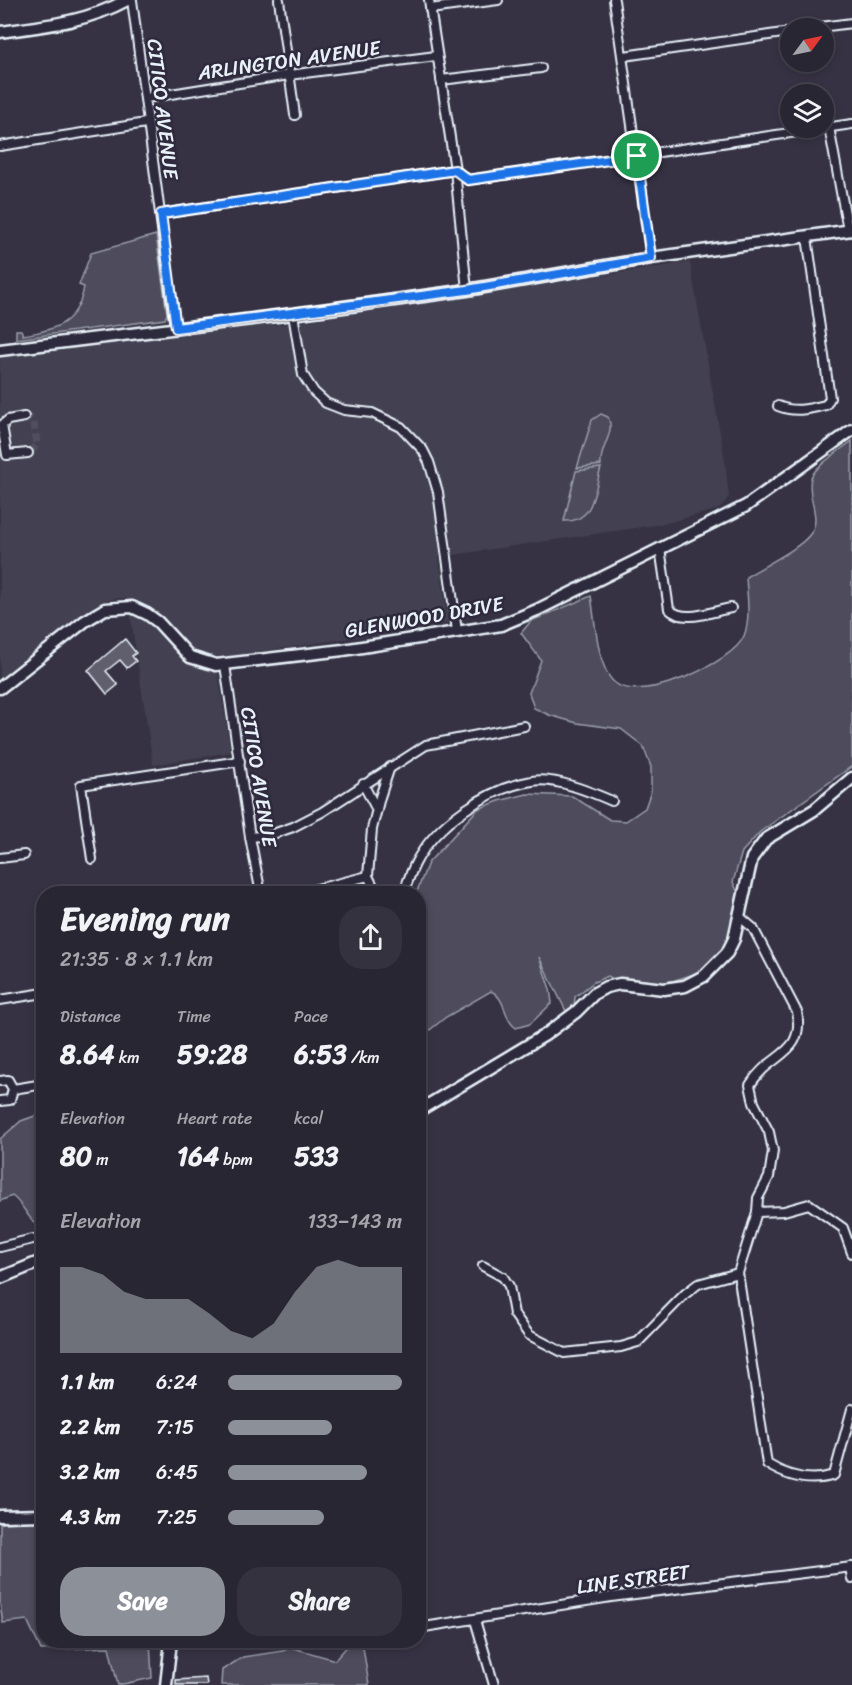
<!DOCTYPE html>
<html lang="en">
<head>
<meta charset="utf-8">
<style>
	body { margin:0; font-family:Sriracha,sans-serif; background:#34323f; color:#f1f3f6; height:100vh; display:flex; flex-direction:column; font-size:22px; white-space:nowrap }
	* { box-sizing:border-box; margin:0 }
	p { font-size:20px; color:#a5a5ac }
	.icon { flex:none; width:33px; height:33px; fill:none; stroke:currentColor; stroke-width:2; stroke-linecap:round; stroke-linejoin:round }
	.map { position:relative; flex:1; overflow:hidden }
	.sheet { position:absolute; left:36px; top:886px; width:390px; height:762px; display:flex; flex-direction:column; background:#282633; border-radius:24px; box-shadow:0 3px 9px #0003,0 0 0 2px #44434e }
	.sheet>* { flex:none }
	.needle { width:39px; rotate:57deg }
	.fabs { position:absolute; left:780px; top:18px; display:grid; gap:12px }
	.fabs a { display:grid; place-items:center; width:54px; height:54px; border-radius:50%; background:#282633; box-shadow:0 3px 9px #0003,0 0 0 2px #44434e; font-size:30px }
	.pin { position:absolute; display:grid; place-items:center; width:51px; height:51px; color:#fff; margin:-26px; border:3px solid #fff; border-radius:50%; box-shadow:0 2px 6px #0007 }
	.round { display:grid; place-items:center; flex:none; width:63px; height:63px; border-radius:24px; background:#34323f }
	.summary { display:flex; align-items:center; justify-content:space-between; height:102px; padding:0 24px }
	h1 { font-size:33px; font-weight:700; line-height:45px }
	.metrics { display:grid; grid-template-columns:repeat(3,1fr); gap:9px; height:102px; padding:6px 24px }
	.metrics div { display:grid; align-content:center }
	.metrics b { font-size:26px; font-weight:700 }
	.metrics small { font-size:16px; font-weight:400 }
	.metrics p { font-size:16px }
	.chart { height:168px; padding:12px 24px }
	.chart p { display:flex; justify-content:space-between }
	.chart svg { width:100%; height:108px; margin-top:6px; fill:#8c9099; opacity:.7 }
	.cta { display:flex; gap:12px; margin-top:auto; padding:12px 24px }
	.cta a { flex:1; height:69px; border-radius:24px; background:#8c9099; color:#fff; font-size:24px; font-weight:700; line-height:69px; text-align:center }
	.cta a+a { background:#34323f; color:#f1f3f6 }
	ul { padding:0 24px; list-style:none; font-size:20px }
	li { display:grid; grid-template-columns:96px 72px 1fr; align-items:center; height:45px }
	li i { height:15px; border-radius:8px; background:#8c9099 }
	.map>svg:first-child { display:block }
	.built { fill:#433f51 }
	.green { fill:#4d4b5c; stroke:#9a9eaa; stroke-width:1.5 }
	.building { fill:#605e6e; stroke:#e8f1f8; stroke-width:1.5 }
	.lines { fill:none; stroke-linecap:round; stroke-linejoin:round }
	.street-tunnel { stroke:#514f5f; stroke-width:8; stroke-dasharray:8 4; stroke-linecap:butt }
	.street-casing { stroke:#e8f1f8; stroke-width:12 }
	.secondary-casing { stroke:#e8f1f8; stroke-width:15 }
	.street { stroke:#2f2a3d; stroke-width:8 }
	.secondary { stroke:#2f2a3d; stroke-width:10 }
	.route-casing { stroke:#fff; stroke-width:12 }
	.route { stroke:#1a73e8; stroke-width:8 }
	.labels { text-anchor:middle; stroke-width:5; stroke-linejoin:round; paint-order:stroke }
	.street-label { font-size:20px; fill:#e8f1f8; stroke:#2f2a3d }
</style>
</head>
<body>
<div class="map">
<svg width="852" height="1685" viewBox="0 0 852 1685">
	<rect width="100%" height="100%" fill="#363244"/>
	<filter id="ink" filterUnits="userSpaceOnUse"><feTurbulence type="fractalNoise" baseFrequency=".0167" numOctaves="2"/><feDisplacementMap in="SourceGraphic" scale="12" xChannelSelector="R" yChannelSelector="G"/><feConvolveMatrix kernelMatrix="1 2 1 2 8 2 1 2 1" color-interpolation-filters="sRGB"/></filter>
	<g filter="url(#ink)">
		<path class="built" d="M 690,262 L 725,461 L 729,497 L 719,509 L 663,524 L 439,557 L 448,623 L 233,656 L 215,656 L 231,752 L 153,765 L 128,599 L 119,598 L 101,602 L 0,678 L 0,356 L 140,335 L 285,324 Z"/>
		<g class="green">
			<path d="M 156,235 L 167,314 L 165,319 L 16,339 L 16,330 L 21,330 L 23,335 C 56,330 78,323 84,287 L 79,285 L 91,253 Z"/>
			<path d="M 601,414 L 608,417 C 616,434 599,447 601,465 L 577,468 L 592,420 Z"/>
			<path d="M 852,441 L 852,766 L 760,832 L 742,852 L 733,882 L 738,893 L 729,938 L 713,963 L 700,972 L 663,984 L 615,980 L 608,976 L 594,982 L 575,997 L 574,1007 L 567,1013 L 539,957 L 550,989 L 552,1003 L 530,1024 L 516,1028 C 503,1019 507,999 491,991 L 446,1017 L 421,1037 L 422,1047 L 419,1062 L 418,894 L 416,894 L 428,863 L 478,809 L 499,801 L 527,794 L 572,796 L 610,820 L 626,821 L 645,808 L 651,791 L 651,767 L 643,746 L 621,729 L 577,723 L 549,715 L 534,708 L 529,693 L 541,660 L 521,633 L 531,621 L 591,596 C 595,618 597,669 615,683 C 640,704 733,663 744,636 C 751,618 747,596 746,577 C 763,566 800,549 811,533 C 822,517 806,496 811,478 C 814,467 842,449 852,441 Z"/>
			<path d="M 601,468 C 594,491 594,523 564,521 L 576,471 Z"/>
			<path d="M 43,1113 L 44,1229 C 29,1224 25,1205 12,1196 L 0,1201 L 0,1139 L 21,1121 Z"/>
			<path d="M 43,1521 L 44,1641 L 150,1641 L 152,1678 L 118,1685 L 109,1647 L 41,1650 L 27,1620 L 3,1623 L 0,1604 L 0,1523 Z"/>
			<path d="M 352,1641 L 362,1641 L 369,1685 L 221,1685 L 222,1670 L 243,1657 L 283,1651 L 290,1647 L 335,1660 Z"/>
		</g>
		<g class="building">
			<path d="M 125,639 L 136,653 L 132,656 L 136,661 L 127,668 L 120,660 L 106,671 L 118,685 L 107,694 L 88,670 Z"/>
			<path d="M 206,1678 L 207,1685 L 176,1685 L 176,1680 Z"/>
		</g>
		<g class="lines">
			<path class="street-tunnel" d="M 24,417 L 30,418 L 33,421 L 37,445 L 28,453"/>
			<defs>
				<g id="street">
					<path d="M 132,0 L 175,328"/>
					<path d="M 279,0 L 295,115"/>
					<path d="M 429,0 L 455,170 L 467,290"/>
					<path d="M 614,0 L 651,258"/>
					<path d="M 430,9 L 498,0"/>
					<path d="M 812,28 L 852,23"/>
					<path d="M 624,56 L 790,32"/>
					<path d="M 441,80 L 541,68"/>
					<path d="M 146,98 L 289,75 L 436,56"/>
					<path d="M 829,127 L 848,230"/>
					<path d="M 0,146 L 146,123"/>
					<path d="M 161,214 L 455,170 L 468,180 L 852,124"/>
					<path d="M 293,314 L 303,375 L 314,392 L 326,403 L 344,410 L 372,413 L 401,427 L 423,450 L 429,462 L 438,492 L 457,631"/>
					<path d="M 778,406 C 795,413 809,409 826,405 L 830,398 L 807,237"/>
					<path d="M 24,417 L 8,420 L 2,425 L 7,455 L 28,453"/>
					<path d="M 660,548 L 669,609 C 684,624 712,611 731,608"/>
					<path d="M 225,665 L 250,837 L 261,894"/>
					<path d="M 363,784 L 377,810"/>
					<path d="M 250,837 L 270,835 L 293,827 L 322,812 L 426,745 L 524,726"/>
					<path d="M 0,858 L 24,855"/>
					<path d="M 92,859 L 81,785 L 240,761"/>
					<path d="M 297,894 L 368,876"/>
					<path d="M 377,894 L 368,876 L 372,829 L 380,797 L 390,767"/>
					<path d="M 403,894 C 407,884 410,874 415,864 C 435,824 488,788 532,781 C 555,777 591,792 612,801"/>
					<path d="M 740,917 L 753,928 L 797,1012 C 805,1056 770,1052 750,1085 L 754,1103 L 769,1132 L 773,1151 L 769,1177 L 758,1198 L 757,1212 L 738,1273 L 767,1464 C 788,1477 810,1483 834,1475 L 852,1409"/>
					<path d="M 0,1000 L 44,993"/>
					<path d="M 0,1081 L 8,1080 L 13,1089 L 10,1100 L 0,1101"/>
					<path d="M 13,1089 L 44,1084"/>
					<path d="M 757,1212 L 784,1211 L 809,1204 L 843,1228 L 852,1253"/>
					<path d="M 0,1247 L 33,1239"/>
					<path d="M 483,1266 L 503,1277 L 509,1286 L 514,1314 L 529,1335 L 564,1353 L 621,1347 L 638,1342 L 685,1294 L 698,1284 L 738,1273"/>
					<path d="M 850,1567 L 852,1579"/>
					<path d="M 475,1620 L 494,1685"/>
					<path d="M 418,1628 L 611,1597 L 852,1567"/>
				</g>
				<g id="secondary">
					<path d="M 0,32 C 44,26 87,22 127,0"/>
					<path d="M 0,350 L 293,314 L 467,290 L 651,258 L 852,230"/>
					<path d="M 0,688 L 85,621 L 105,609 L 132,607 L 147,614 L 158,622 L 190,657 L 216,665 L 343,650 L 501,625 L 537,610 L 746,506 L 852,430"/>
					<path d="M 418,1111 L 545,1035 L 576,1012 L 595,993 L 606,987 L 620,984 L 664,989 L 685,986 L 704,976 L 727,953 L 734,939 L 752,858 L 766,839 L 814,810 L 852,778"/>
					<path d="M 0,1278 L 44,1260"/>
					<path d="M 0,1516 L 44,1515"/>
					<path d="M 166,1685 L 171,1641"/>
				</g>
			</defs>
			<use href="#street" class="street-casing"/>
			<use href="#secondary" class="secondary-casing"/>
			<use href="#street" class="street"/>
			<use href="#secondary" class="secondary"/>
		</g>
	</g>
	<g class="lines" filter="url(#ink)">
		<defs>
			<path id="route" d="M 637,156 L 651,258 L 467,290 L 176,328 L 161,214 L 455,170 L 468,180 Z"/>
		</defs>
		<use href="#route" class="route-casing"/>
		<use href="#route" class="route"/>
	</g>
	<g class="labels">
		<g class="street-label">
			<text transform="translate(289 60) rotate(-8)" y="7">ARLINGTON AVENUE</text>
			<text transform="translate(163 109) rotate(83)" y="7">CITICO AVENUE</text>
			<text transform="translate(424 617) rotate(-10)" y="7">GLENWOOD DRIVE</text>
			<text transform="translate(259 777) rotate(81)" y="7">CITICO AVENUE</text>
			<text transform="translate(633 1579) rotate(-8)" y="7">LINE STREET</text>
		</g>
	</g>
</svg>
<div class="fabs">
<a><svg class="needle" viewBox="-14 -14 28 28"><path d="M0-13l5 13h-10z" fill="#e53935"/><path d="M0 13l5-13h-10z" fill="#a5a5ac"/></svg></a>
<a><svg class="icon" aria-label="layers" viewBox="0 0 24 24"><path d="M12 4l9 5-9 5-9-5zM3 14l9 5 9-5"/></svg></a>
</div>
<div class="pin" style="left:637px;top:156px;background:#1e9e55"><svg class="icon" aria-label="arrive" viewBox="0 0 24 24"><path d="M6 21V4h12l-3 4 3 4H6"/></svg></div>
<section class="sheet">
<div class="summary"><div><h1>Evening run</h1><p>21:35 · 8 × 1.1 km</p></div><a class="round"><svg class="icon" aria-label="share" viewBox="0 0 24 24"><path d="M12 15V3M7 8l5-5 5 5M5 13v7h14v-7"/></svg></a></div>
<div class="metrics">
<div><p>Distance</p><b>8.64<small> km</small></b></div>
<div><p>Time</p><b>59:28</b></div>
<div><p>Pace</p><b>6:53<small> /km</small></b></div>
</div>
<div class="metrics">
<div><p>Elevation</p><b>80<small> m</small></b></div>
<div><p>Heart rate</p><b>164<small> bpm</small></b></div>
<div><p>kcal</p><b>533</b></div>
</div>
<div class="chart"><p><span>Elevation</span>133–143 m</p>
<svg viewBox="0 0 160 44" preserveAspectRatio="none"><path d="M0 44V9L10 9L20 12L30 19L40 22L50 22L60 22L70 28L80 35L90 38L100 32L110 19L120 9L130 6L140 9L150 9L160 9V44z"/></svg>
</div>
<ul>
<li><b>1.1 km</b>6:24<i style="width:100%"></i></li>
<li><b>2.2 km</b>7:15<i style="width:60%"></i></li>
<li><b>3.2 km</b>6:45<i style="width:80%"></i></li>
<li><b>4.3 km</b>7:25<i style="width:55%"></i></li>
</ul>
<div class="cta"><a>Save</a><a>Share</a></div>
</section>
</div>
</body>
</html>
